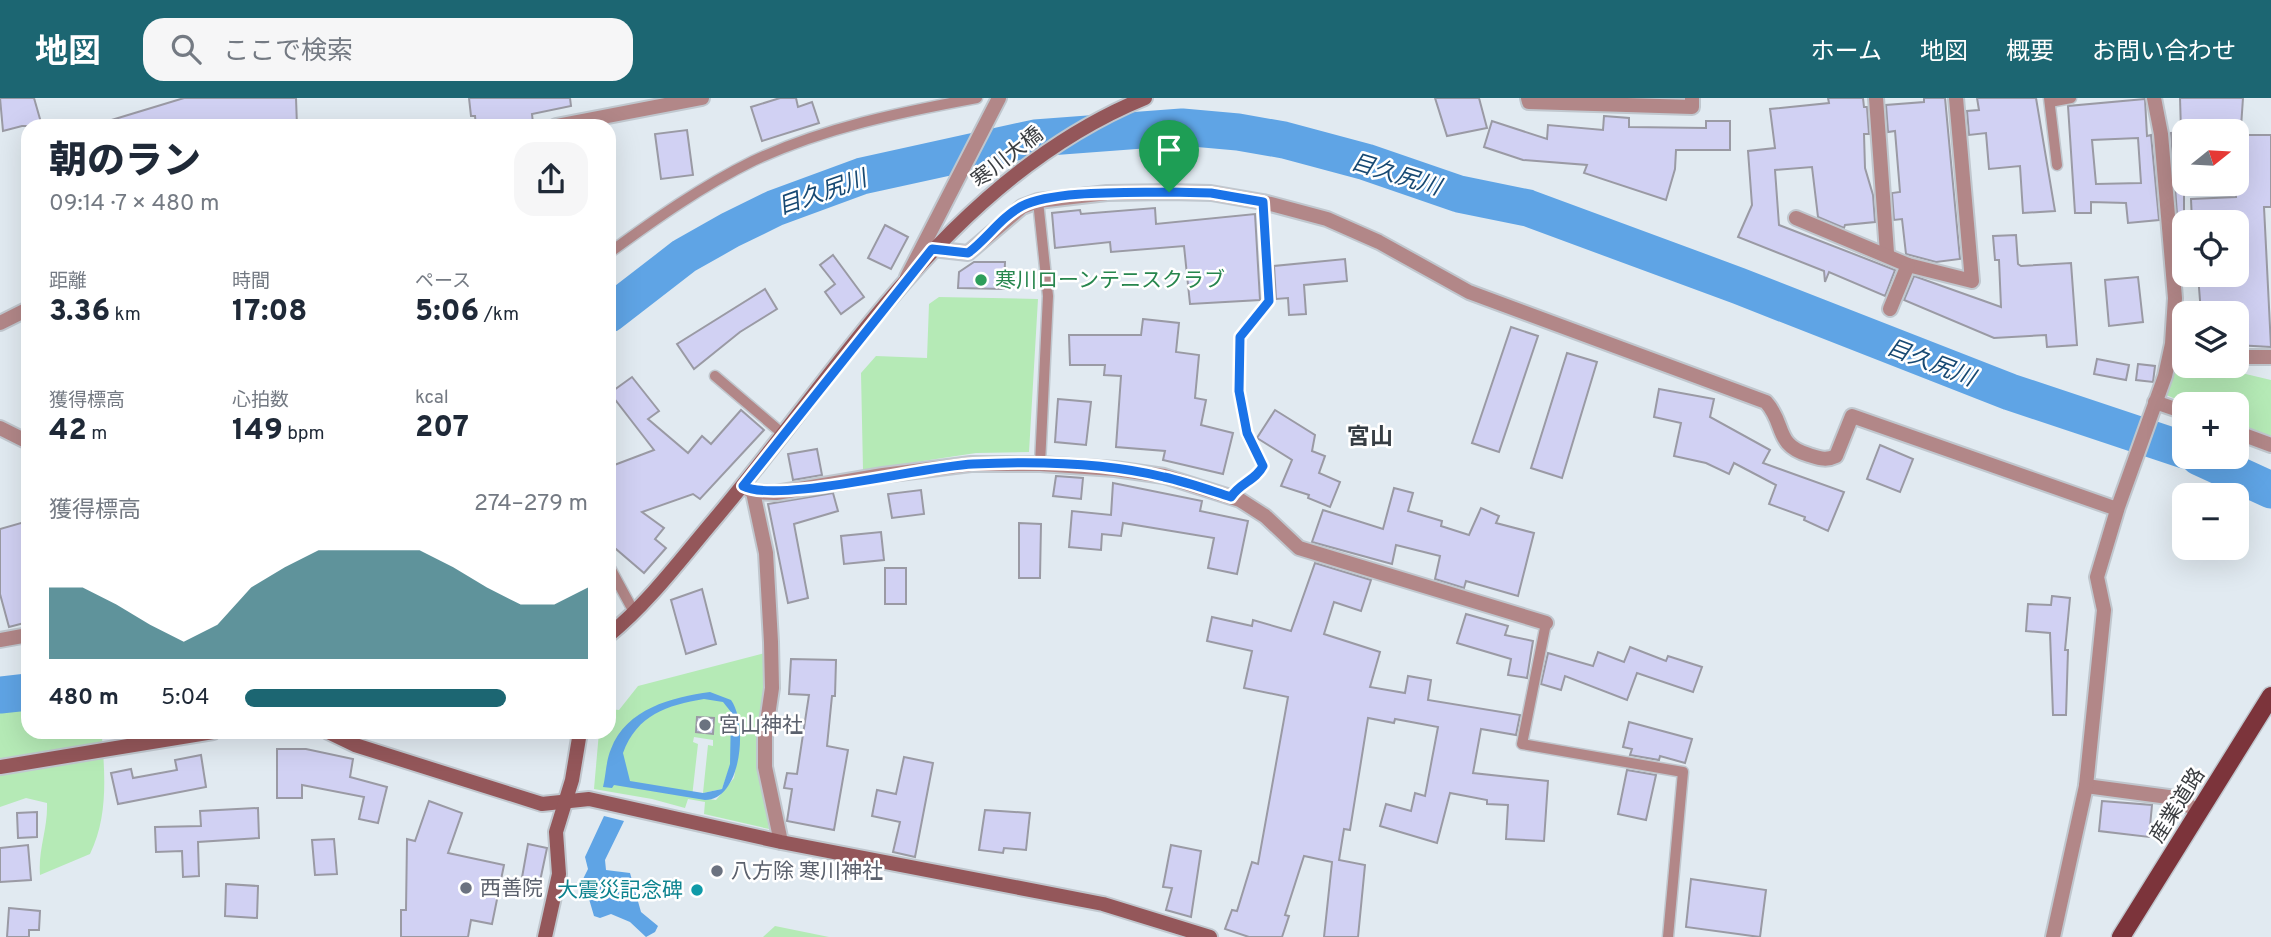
<!DOCTYPE html>
<html lang="ja">
<head>
<meta charset="utf-8">
<style>
	body { margin:0; font-family:Overpass,"Noto Sans JP",sans-serif; background:#f6f6f7; color:#1f2937; height:100vh; display:flex; flex-direction:column; font-size:26px; white-space:nowrap }
	* { box-sizing:border-box; margin:0 }
	p { font-size:23px; color:#747a83 }
	.icon { flex:none; width:38px; height:38px; fill:none; stroke:currentColor; stroke-width:2; stroke-linecap:round; stroke-linejoin:round }
	.map { position:relative; flex:1; overflow:hidden }
	.side { position:absolute; left:21px; top:21px; width:595px; height:620px; display:flex; flex-direction:column; background:#fff; border-radius:21px; box-shadow:0 7px 28px #0002 }
	.side>* { flex:none }
	.needle { width:46px; rotate:72deg }
	.fabs { position:absolute; left:2172px; top:21px; display:grid; gap:14px }
	.fabs a { display:grid; place-items:center; width:77px; height:77px; border-radius:14px; background:#fff; box-shadow:0 7px 28px #0002; font-size:35px }
	.pin { position:absolute; display:grid; place-items:center; width:60px; height:60px; color:#fff; margin:-72px -30px; border-radius:50% 50% 50% 0; rotate:-45deg; box-shadow:0 0 7px #0007 }
	.pin .icon { rotate:45deg }
	.round { display:grid; place-items:center; flex:none; width:74px; height:74px; border-radius:21px; background:#f6f6f7 }
	.summary { display:flex; align-items:center; justify-content:space-between; height:119px; padding:0 28px }
	h1 { font-size:38px; font-weight:800; line-height:52px }
	.stats { display:grid; grid-template-columns:repeat(3,1fr); gap:10px; height:119px; padding:7px 28px }
	.stats div { display:grid; align-content:center }
	.stats b { font-size:30px; font-weight:800 }
	.stats small { font-size:19px; font-weight:400 }
	.stats p { font-size:19px }
	.chart { height:196px; padding:14px 28px }
	.chart p { display:flex; justify-content:space-between }
	.chart svg { width:100%; height:126px; margin-top:7px; fill:#1c6672; opacity:.7 }
	ul { padding:0 28px; list-style:none; font-size:23px }
	li { display:grid; grid-template-columns:112px 84px 1fr; align-items:center; height:52px }
	li i { height:18px; border-radius:9px; background:#1c6672 }
	header { display:flex; align-items:center; gap:42px; box-sizing:border-box; height:98px; padding:0 35px; background:#1c6672; color:#fff }
	header strong { font-size:33px }
	nav { display:flex; gap:38px; margin-inline-start:auto; font-size:24px }
	.search { width:490px; height:63px; background:#f6f6f7; display:flex; align-items:center; gap:18px; box-sizing:border-box; padding:0 24px; border-radius:21px; color:#747a83; font-size:26px }
	.map>svg:first-child { display:block }
	.green { fill:#b5eab6; fill-rule:evenodd }
	.water { fill:#5fa4e5; fill-rule:evenodd }
	.lines { fill:none; stroke-linecap:round; stroke-linejoin:round }
	.river { stroke:#5fa4e5; stroke-width:37 }
	.building { fill:#d1d1f3; stroke:#9a9aa4; stroke-width:2; fill-rule:evenodd }
	.lane-casing { stroke:#c0c7ce; stroke-width:13 }
	.street-casing { stroke:#c0c7ce; stroke-width:18 }
	.secondary-casing { stroke:#c0c7ce; stroke-width:18 }
	.primary-casing { stroke:#c0c7ce; stroke-width:21 }
	.lane { stroke:#b28788; stroke-width:10 }
	.street { stroke:#b28788; stroke-width:14 }
	.secondary { stroke:#94575a; stroke-width:14 }
	.primary { stroke:#7c343b; stroke-width:18 }
	.route-casing { stroke:#fff; stroke-width:14 }
	.route { stroke:#1a73e8; stroke-width:9 }
	.leisure-dot { fill:#2e9e5b; stroke:#fff; stroke-width:2.5 }
	.worship-dot { fill:#6b7280; stroke:#fff; stroke-width:2.5 }
	.culture-dot { fill:#0f9aa8; stroke:#fff; stroke-width:2.5 }
	.labels { text-anchor:middle; stroke-width:5; stroke-linejoin:round; paint-order:stroke }
	.street-label { font-size:21px; fill:#3a3d40; stroke:#fff }
	.leisure-label { font-size:21px; fill:#27864d; stroke:#fff; text-anchor:start }
	.worship-label { font-size:21px; fill:#5b616d; stroke:#fff; text-anchor:start }
	.culture-label { font-size:21px; fill:#0d838f; stroke:#fff; text-anchor:end }
	.water-label { font-size:23px; font-style:italic; fill:#174973; stroke:#fff }
	.neighbourhood-label { font-size:23px; font-weight:bold; fill:#373e44; stroke:#fff }
</style>
</head>
<body>
<header>
<strong>地図</strong>
<div class="search"><svg class="icon" aria-label="search" viewBox="0 0 24 24"><circle cx="10" cy="10" r="6"/><path d="M15 15l6 6"/></svg>ここで検索</div>
<nav><a>ホーム</a><a>地図</a><a>概要</a><a>お問い合わせ</a></nav>
</header>
<div class="map">
<svg width="2271" height="839" viewBox="0 0 2271 839">
	<rect width="100%" height="100%" fill="#e1eaf1"/>
	<g class="green">
		<path d="M 939,199 L 1038,201 L 1029,354 L 976,355 L 863,372 L 861,275 L 876,258 L 927,260 L 929,206 Z"/>
		<path d="M 2212,268 L 2271,282 L 2271,339 L 2237,325 L 2236,306 L 2188,306 L 2166,297 L 2174,274 Z"/>
		<path d="M 765,555 L 766,590 L 761,680 L 769,731 L 704,716 L 705,704 L 688,701 L 685,710 L 652,701 L 594,691 L 599,634 L 609,634 L 609,611 L 619,612 L 638,588 ZM 694,639 L 713,642 L 713,648 L 708,647 L 703,695 L 722,691 L 738,646 L 739,649 L 734,680 L 716,702 L 692,699 L 698,646 L 693,644 Z"/>
		<path d="M 28,605 L 28,634 L 151,634 L 102,639 C 105,679 108,719 90,756 L 40,777 C 38,751 48,731 47,705 L 26,700 L 0,709 L 0,609 Z"/>
		<path d="M 775,828 L 829,839 L 763,839 Z"/>
	</g>
	<g class="water">
		<path d="M 710,594 L 731,602 C 748,625 742,702 705,702 L 614,687 L 612,690 L 603,689 C 606,677 606,662 611,651 C 626,611 672,599 710,594 ZM 704,601 L 723,604 L 731,614 L 730,666 L 722,691 L 703,695 L 630,683 L 623,655 C 637,617 667,607 704,601 Z"/>
		<path d="M 604,718 L 624,723 L 605,762 L 606,772 L 630,775 L 641,814 L 658,828 L 655,834 L 646,839 L 630,824 L 611,816 L 600,820 L 594,818 L 589,801 L 592,793 L 581,785 L 588,771 L 585,759 Z"/>
	</g>
	<g class="lines">
		<g class="river">
			<path d="M 609,216 L 684,158 L 730,132 L 775,110 L 862,78 L 1035,40 L 1182,29 L 1238,34 L 1284,42 L 1366,64 L 1459,96 L 1528,110 L 1739,188 L 2010,294 L 2184,352"/>
			<path d="M 2199,359 L 2271,392"/>
			<path d="M 0,597 L 28,594"/>
		</g>
	</g>
	<g class="building">
		<path d="M 0,0 L 34,0 L 42,28 L 22,28 L 3,33 Z"/>
		<path d="M 184,0 L 296,0 L 297,28 L 106,28 L 105,24 Z"/>
		<path d="M 469,0 L 570,0 L 571,8 L 532,16 L 533,25 L 476,28 L 475,18 L 471,18 Z"/>
		<path d="M 780,0 L 796,0 L 798,9 L 812,4 L 819,25 L 762,43 L 751,9 Z"/>
		<path d="M 1435,0 L 1479,0 L 1487,30 L 1447,38 Z"/>
		<path d="M 1828,0 L 1863,0 L 1864,9 L 1867,9 L 1869,36 L 1864,36 L 1865,70 L 1873,97 L 1875,124 L 1845,127 L 1844,130 L 1818,119 L 1812,69 L 1775,72 L 1779,127 L 1895,172 L 1885,198 L 1829,174 L 1825,184 L 1824,173 L 1738,139 L 1752,107 L 1748,53 L 1775,50 L 1770,11 L 1829,5 Z"/>
		<path d="M 1924,0 L 1945,0 L 1960,161 L 1936,164 L 1906,156 L 1902,121 L 1894,122 L 1892,95 L 1900,94 L 1895,33 L 1888,34 L 1886,7 L 1924,4 Z"/>
		<path d="M 1977,0 L 2036,0 L 2055,113 L 2023,115 L 2020,68 L 1989,71 L 1986,35 L 1969,37 L 1967,13 L 1979,12 Z"/>
		<path d="M 2180,0 L 2243,0 L 2241,29 L 2201,25 L 2202,33 L 2181,33 Z"/>
		<path d="M 2145,1 L 2147,38 L 2151,37 L 2159,122 L 2128,125 L 2126,105 L 2091,104 L 2091,115 L 2075,115 L 2068,8 ZM 2138,40 L 2141,85 L 2096,86 L 2092,42 Z"/>
		<path d="M 1604,18 L 1629,20 L 1629,29 L 1706,30 L 1706,23 L 1730,23 L 1730,52 L 1676,52 L 1675,71 L 1666,102 L 1584,75 L 1587,67 L 1523,62 L 1484,49 L 1492,23 L 1547,41 L 1548,27 L 1603,32 Z"/>
		<path d="M 687,32 L 693,77 L 661,81 L 655,36 Z"/>
		<path d="M 2184,34 L 2184,115 L 2177,116 L 2171,35 Z"/>
		<path d="M 2237,37 L 2271,37 L 2271,109 L 2264,109 L 2271,249 L 2236,247 L 2236,215 L 2201,215 L 2198,177 L 2236,177 L 2236,124 L 2192,124 L 2191,101 L 2236,99 Z"/>
		<path d="M 1155,110 L 1156,126 L 1255,116 L 1260,202 L 1190,206 L 1184,148 L 1111,154 L 1110,144 L 1055,150 L 1052,115 L 1080,112 L 1081,116 Z"/>
		<path d="M 885,127 L 908,139 L 891,171 L 868,160 Z"/>
		<path d="M 2016,137 L 2018,166 L 2021,168 L 2071,165 L 2077,247 L 2047,249 L 2046,237 L 1994,240 L 1904,202 L 1914,178 L 2001,209 L 1999,162 L 1995,162 L 1993,138 Z"/>
		<path d="M 833,157 L 864,199 L 841,216 L 825,194 L 835,186 L 820,167 Z"/>
		<path d="M 1345,161 L 1347,183 L 1304,187 L 1306,216 L 1289,217 L 1288,200 L 1276,201 L 1274,168 Z"/>
		<path d="M 974,164 L 1005,164 L 1004,191 L 958,190 L 959,174 Z"/>
		<path d="M 2138,179 L 2143,224 L 2109,228 L 2105,182 Z"/>
		<path d="M 765,191 L 777,211 L 740,234 L 694,271 L 677,246 Z"/>
		<path d="M 1143,221 L 1179,225 L 1176,254 L 1199,257 L 1195,300 L 1206,302 L 1201,327 L 1233,335 L 1223,376 L 1163,362 L 1165,353 L 1116,349 L 1121,278 L 1104,277 L 1105,267 L 1070,267 L 1069,237 L 1141,237 Z"/>
		<path d="M 1511,229 L 1538,238 L 1499,354 L 1472,345 Z"/>
		<path d="M 1567,255 L 1597,264 L 1562,380 L 1531,370 Z"/>
		<path d="M 2097,261 L 2129,267 L 2126,282 L 2094,276 Z"/>
		<path d="M 2138,266 L 2155,268 L 2153,284 L 2136,282 Z"/>
		<path d="M 632,279 L 659,313 L 648,321 L 688,355 L 702,338 L 711,346 L 741,312 L 764,332 L 700,401 L 693,396 L 642,414 L 664,430 L 655,441 L 666,450 L 644,475 L 609,445 L 609,369 L 654,352 L 610,295 Z"/>
		<path d="M 1659,291 L 1714,301 L 1710,319 L 1770,352 L 1763,365 L 1844,394 L 1828,433 L 1804,422 L 1805,419 L 1769,406 L 1776,387 L 1734,365 L 1729,376 L 1706,365 L 1674,358 L 1681,325 L 1654,319 Z"/>
		<path d="M 1058,301 L 1091,304 L 1086,347 L 1055,344 Z"/>
		<path d="M 1275,312 L 1315,337 L 1312,353 L 1325,358 L 1319,375 L 1340,384 L 1330,409 L 1308,400 L 1309,397 L 1281,388 L 1292,362 L 1257,340 Z"/>
		<path d="M 1880,347 L 1913,361 L 1900,394 L 1867,381 Z"/>
		<path d="M 817,351 L 822,377 L 793,382 L 788,356 Z"/>
		<path d="M 1056,378 L 1083,380 L 1081,401 L 1053,398 Z"/>
		<path d="M 1113,385 L 1202,403 L 1200,413 L 1248,423 L 1237,476 L 1208,470 L 1214,440 L 1123,425 L 1121,438 L 1102,436 L 1101,452 L 1069,449 L 1072,413 L 1111,417 Z"/>
		<path d="M 1394,390 L 1413,395 L 1408,413 L 1442,423 L 1441,428 L 1469,437 L 1481,410 L 1499,418 L 1496,425 L 1534,435 L 1518,498 L 1466,483 L 1464,490 L 1435,481 L 1440,458 L 1396,447 L 1392,466 L 1312,444 L 1323,412 L 1383,431 Z"/>
		<path d="M 921,392 L 924,416 L 892,420 L 888,396 Z"/>
		<path d="M 833,395 L 838,413 L 794,426 L 808,500 L 788,505 L 768,406 Z"/>
		<path d="M 28,423 L 28,524 L 9,529 L 0,496 L 0,431 Z"/>
		<path d="M 1019,425 L 1041,426 L 1040,480 L 1019,480 Z"/>
		<path d="M 881,434 L 884,462 L 844,466 L 841,438 Z"/>
		<path d="M 1315,465 L 1371,482 L 1361,513 L 1334,504 L 1324,536 L 1380,554 L 1370,589 L 1405,595 L 1408,578 L 1431,582 L 1428,602 L 1520,617 L 1516,637 L 1481,631 L 1473,675 L 1548,683 L 1544,743 L 1506,741 L 1508,707 L 1487,706 L 1487,702 L 1450,695 L 1437,745 L 1380,728 L 1386,706 L 1411,713 L 1415,695 L 1425,698 L 1438,629 L 1395,621 L 1394,625 L 1368,620 L 1350,732 L 1344,731 L 1339,762 L 1365,767 L 1358,839 L 1324,839 L 1332,764 L 1304,758 L 1285,817 L 1289,818 L 1282,839 L 1249,839 L 1225,831 L 1232,812 L 1237,813 L 1252,764 L 1258,766 L 1288,599 L 1244,590 L 1252,553 L 1207,543 L 1212,519 L 1252,528 L 1253,522 L 1291,533 Z"/>
		<rect x="885" y="470" width="21" height="36"/>
		<path d="M 702,491 L 716,546 L 686,556 L 671,502 Z"/>
		<path d="M 2052,498 L 2070,500 L 2065,552 L 2068,552 L 2066,617 L 2053,617 L 2050,535 L 2026,533 L 2028,506 L 2051,507 Z"/>
		<path d="M 1466,516 L 1508,528 L 1505,537 L 1533,543 L 1527,580 L 1508,577 L 1511,561 L 1457,545 Z"/>
		<path d="M 1630,549 L 1666,563 L 1668,558 L 1702,569 L 1693,594 L 1637,575 L 1627,602 L 1565,578 L 1561,592 L 1541,586 L 1548,555 L 1593,568 L 1598,554 L 1624,564 Z"/>
		<path d="M 791,561 L 836,562 L 835,598 L 832,598 L 827,648 L 848,652 L 834,732 L 787,723 L 792,691 L 784,690 L 787,675 L 797,676 L 809,597 L 789,596 Z"/>
		<path d="M 697,619 L 714,620 L 713,636 L 696,634 Z"/>
		<path d="M 1629,624 L 1692,641 L 1685,665 L 1660,658 L 1659,662 L 1630,657 L 1632,651 L 1623,649 Z"/>
		<path d="M 277,651 L 306,651 L 353,661 L 350,679 L 387,689 L 378,725 L 359,721 L 364,699 L 302,687 L 302,700 L 277,700 Z"/>
		<path d="M 201,657 L 206,689 L 118,706 L 111,675 L 131,671 L 133,680 L 177,672 L 175,662 Z"/>
		<path d="M 904,659 L 933,665 L 915,759 L 893,754 L 900,724 L 872,718 L 877,692 L 896,696 Z"/>
		<path d="M 1627,672 L 1656,677 L 1646,722 L 1618,716 Z"/>
		<path d="M 429,703 L 462,715 L 448,755 L 504,767 L 492,826 L 471,822 L 468,839 L 401,839 L 401,812 L 406,812 L 407,741 L 415,743 Z"/>
		<path d="M 2102,703 L 2152,707 L 2149,739 L 2099,733 Z"/>
		<path d="M 258,710 L 259,740 L 198,744 L 199,778 L 183,779 L 182,753 L 156,754 L 155,729 L 201,728 L 200,713 Z"/>
		<path d="M 985,712 L 1030,715 L 1026,752 L 1004,750 L 1003,755 L 979,752 Z"/>
		<path d="M 37,714 L 37,739 L 18,740 L 17,715 Z"/>
		<path d="M 334,741 L 337,776 L 315,777 L 312,742 Z"/>
		<path d="M 528,746 L 547,750 L 539,788 L 521,785 Z"/>
		<path d="M 28,747 L 31,782 L 0,784 L 0,750 Z"/>
		<path d="M 1171,747 L 1201,753 L 1191,819 L 1166,812 L 1172,790 L 1163,789 Z"/>
		<path d="M 1691,781 L 1766,792 L 1760,839 L 1686,829 Z"/>
		<path d="M 226,786 L 258,788 L 257,820 L 225,818 Z"/>
		<path d="M 9,810 L 40,813 L 39,832 L 29,832 L 29,839 L 7,839 Z"/>
	</g>
	<g class="lines">
		<defs>
			<g id="lane">
				<path d="M 2049,0 L 2057,67"/>
				<path d="M 2050,4 L 2071,0"/>
				<path d="M 1038,103 L 1048,198 L 1040,366"/>
				<path d="M 609,155 C 654,122 702,88 753,63 C 823,30 901,14 977,0"/>
				<path d="M 715,278 L 783,336"/>
				<path d="M 1231,399 C 1240,385 1256,382 1263,368 L 1247,336 L 1239,293 L 1240,239 L 1269,203 L 1263,104"/>
				<path d="M 609,468 L 634,514"/>
				<path d="M 1546,525 L 1522,646 L 1683,674 L 1668,839"/>
			</g>
			<g id="street">
				<path d="M 1528,0 L 1529,4 L 1692,9 L 1692,0"/>
				<path d="M 1876,0 L 1887,155"/>
				<path d="M 556,28 L 702,0"/>
				<path d="M 1796,120 L 1908,167 L 1972,183 L 1956,0"/>
				<path d="M 932,151 L 968,155 L 1022,109 L 1038,103 L 1107,95 L 1169,94 L 1211,95 L 1263,104 L 1327,121 L 1379,144 L 1469,194 L 1766,304 C 1786,326 1774,347 1809,357 C 1819,360 1826,363 1836,358 L 1852,318 L 2117,411"/>
				<path d="M 907,179 L 999,0"/>
				<path d="M 1890,211 L 1908,167"/>
				<path d="M 0,225 L 28,211"/>
				<path d="M 2236,259 L 2271,259"/>
				<path d="M 2155,304 L 2184,314"/>
				<path d="M 0,330 L 28,344"/>
				<path d="M 2236,334 L 2271,347"/>
				<path d="M 743,388 L 753,394 L 776,395 L 883,377 L 971,366 L 1040,366 L 1115,371 L 1164,378 L 1240,402 L 1265,418 L 1299,450 L 1546,525"/>
				<path d="M 753,394 L 766,455 L 771,544 L 772,590 L 765,638 L 765,669 L 781,744"/>
				<path d="M 0,542 L 28,537"/>
				<path d="M 2086,688 L 2176,700 L 2199,714"/>
				<path d="M 2053,839 L 2086,688 L 2104,512 L 2097,479 L 2118,409 L 2165,278 L 2172,246 L 2175,200 L 2161,36 L 2154,0"/>
			</g>
			<g id="secondary">
				<path d="M 609,537 C 647,506 678,465 709,428 C 841,273 949,80 1145,0"/>
				<path d="M 328,634 L 355,647 L 542,706 L 589,701 L 781,744 L 1103,806 L 1210,839"/>
				<path d="M 0,669 L 213,634"/>
				<path d="M 545,839 L 559,776 L 556,734 L 572,682 L 580,634"/>
			</g>
			<path id="primary" d="M 2121,839 L 2271,598"/>
		</defs>
		<use href="#lane" class="lane-casing"/>
		<use href="#street" class="street-casing"/>
		<use href="#secondary" class="secondary-casing"/>
		<use href="#primary" class="primary-casing"/>
		<use href="#lane" class="lane"/>
		<use href="#street" class="street"/>
		<use href="#secondary" class="secondary"/>
		<use href="#primary" class="primary"/>
	</g>
	<g class="lines">
		<defs>
			<path id="route" d="M 1169,94 L 1211,95 L 1263,104 L 1269,203 L 1240,239 L 1239,293 L 1247,335 L 1263,368 C 1256,382 1240,385 1231,399 C 1209,392 1187,384 1164,379 C 1103,364 1036,363 973,366 C 924,368 776,406 743,388 L 932,151 L 968,155 C 987,141 1001,119 1022,108 C 1054,92 1132,95 1169,94 Z"/>
		</defs>
		<use href="#route" class="route-casing"/>
		<use href="#route" class="route"/>
	</g>
	<circle class="leisure-dot" cx="981" cy="182" r="7"/>
	<g class="worship-dot">
		<circle cx="705" cy="627" r="7"/>
		<circle cx="717" cy="773" r="7"/>
		<circle cx="466" cy="790" r="7"/>
	</g>
	<circle class="culture-dot" cx="697" cy="792" r="7"/>
	<g class="labels">
		<g class="street-label">
			<text transform="translate(1007 59) rotate(-38)" y="7">寒川大橋</text>
			<text transform="translate(2177 707) rotate(-58)" y="7">産業道路</text>
		</g>
		<g class="leisure-label">
			<text x="995" y="189">寒川ローンテニスクラブ</text>
		</g>
		<g class="worship-label">
			<text x="719" y="634">宮山神社</text>
			<text x="731" y="780">八方除 寒川神社</text>
			<text x="480" y="797">西善院</text>
		</g>
		<g class="culture-label">
			<text x="683" y="799">大震災記念碑</text>
		</g>
		<g class="water-label">
			<text transform="translate(1396 76) rotate(17)" y="8">目久尻川</text>
			<text transform="translate(822 94) rotate(-19)" y="8">目久尻川</text>
			<text transform="translate(1931 264) rotate(21)" y="8">目久尻川</text>
		</g>
		<g class="neighbourhood-label">
			<text x="1370" y="346">宮山</text>
		</g>
	</g>
</svg>
<div class="fabs">
<a><svg class="needle" viewBox="-14 -14 28 28"><path d="M0-13l5 13h-10z" fill="#e53935"/><path d="M0 13l5-13h-10z" fill="#747a83"/></svg></a>
<a><svg class="icon" aria-label="locate" viewBox="0 0 24 24"><circle cx="12" cy="12" r="6"/><path d="M12 2v4M12 18v4M2 12h4M18 12h4"/></svg></a>
<a><svg class="icon" aria-label="layers" viewBox="0 0 24 24"><path d="M12 4l9 5-9 5-9-5zM3 14l9 5 9-5"/></svg></a>
<a>+</a>
<a>−</a>
</div>
<div class="pin" style="left:1169px;top:94px;background:#1e9e55"><svg class="icon" aria-label="arrive" viewBox="0 0 24 24"><path d="M6 21V4h12l-3 4 3 4H6"/></svg></div>
<section class="side">
<div class="summary"><div><h1>朝のラン</h1><p>09:14 · 7 × 480 m</p></div><a class="round"><svg class="icon" aria-label="share" viewBox="0 0 24 24"><path d="M12 15V3M7 8l5-5 5 5M5 13v7h14v-7"/></svg></a></div>
<div class="stats">
<div><p>距離</p><b>3.36<small> km</small></b></div>
<div><p>時間</p><b>17:08</b></div>
<div><p>ペース</p><b>5:06<small> /km</small></b></div>
</div>
<div class="stats">
<div><p>獲得標高</p><b>42<small> m</small></b></div>
<div><p>心拍数</p><b>149<small> bpm</small></b></div>
<div><p>kcal</p><b>207</b></div>
</div>
<div class="chart"><p><span>獲得標高</span>274–279 m</p>
<svg viewBox="0 0 160 44" preserveAspectRatio="none"><path d="M0 44V19L10 19L20 25L30 32L40 38L50 32L60 19L70 12L80 6L90 6L100 6L110 6L120 12L130 19L140 25L150 25L160 19V44z"/></svg>
</div>
<ul>
<li><b>480 m</b>5:04<i style="width:76%"></i></li>
</ul>
</section>
</div>
</body>
</html>
